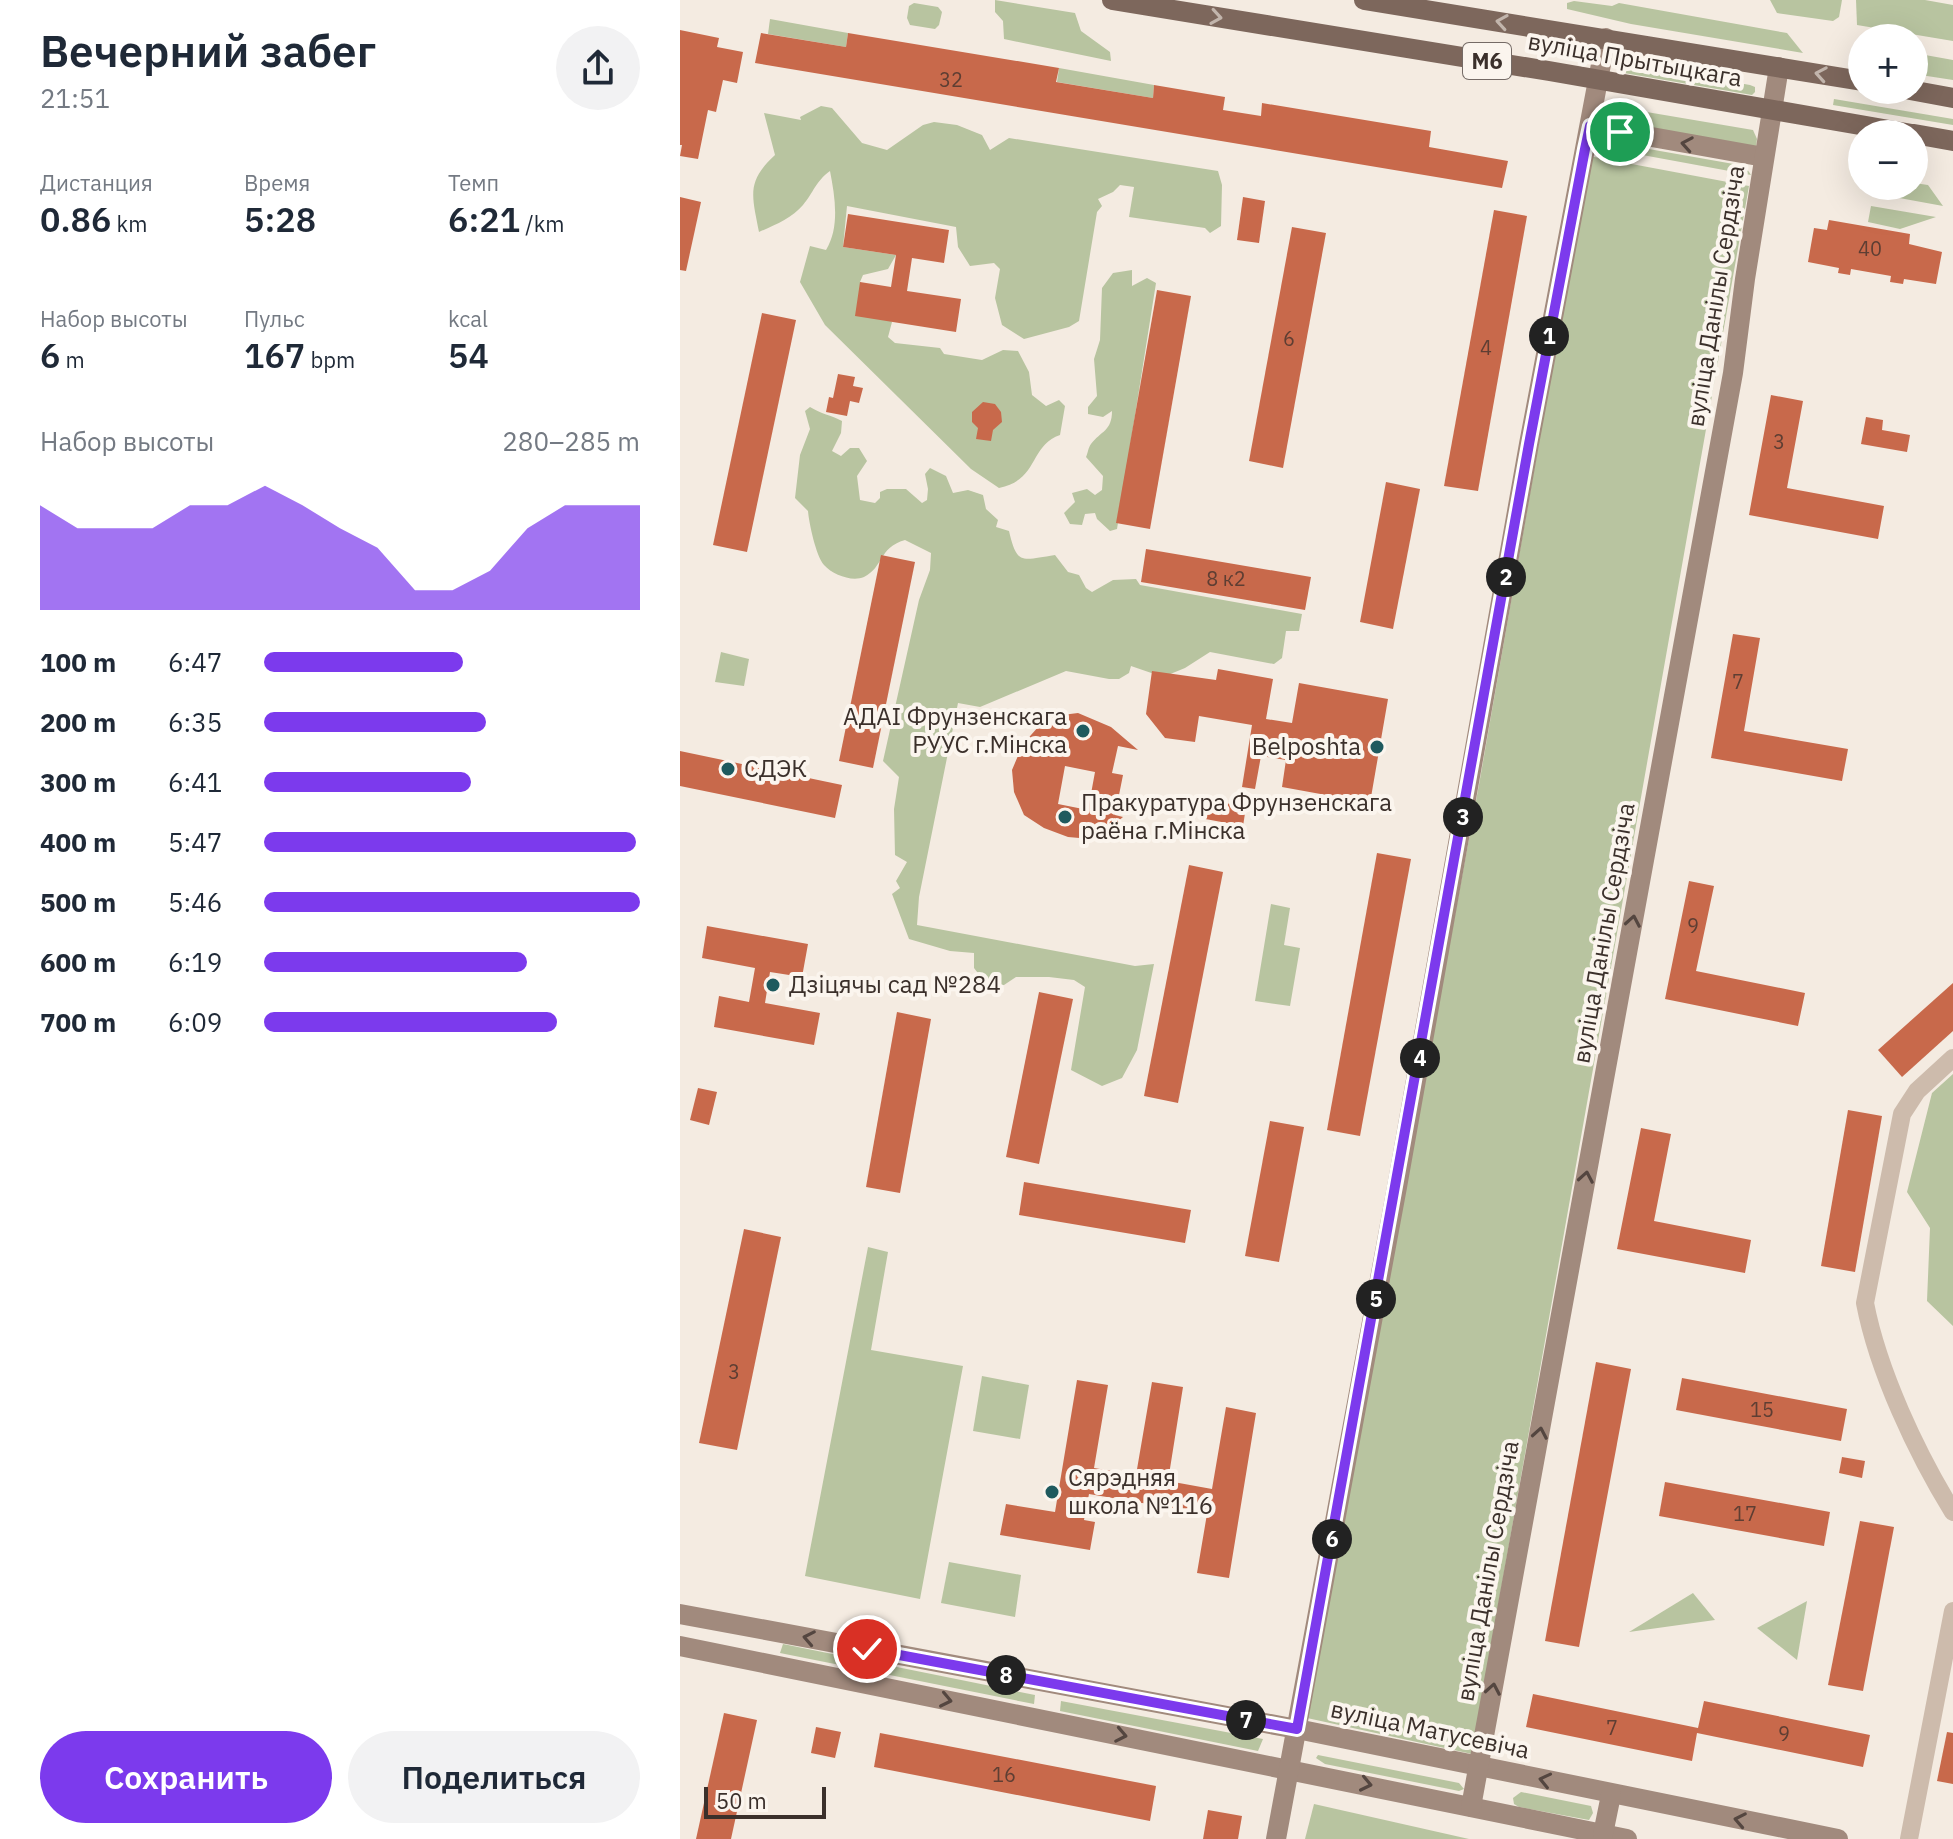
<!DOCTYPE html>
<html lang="ru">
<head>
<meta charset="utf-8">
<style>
	body { margin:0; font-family:"IBM Plex Sans",sans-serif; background:#f2f2f3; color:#1f2937; height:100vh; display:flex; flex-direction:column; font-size:30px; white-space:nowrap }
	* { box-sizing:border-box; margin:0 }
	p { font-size:26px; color:#747a83 }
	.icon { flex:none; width:44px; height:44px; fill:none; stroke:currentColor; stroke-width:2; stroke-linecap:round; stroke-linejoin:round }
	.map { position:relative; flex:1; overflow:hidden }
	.side { display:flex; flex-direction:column; background:#fff; width:680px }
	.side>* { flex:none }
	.tools { position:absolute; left:1168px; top:24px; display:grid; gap:16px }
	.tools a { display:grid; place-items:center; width:80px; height:80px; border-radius:50%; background:#fff; box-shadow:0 8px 32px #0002; font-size:40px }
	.scale { position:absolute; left:24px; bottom:20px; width:122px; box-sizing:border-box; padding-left:8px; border:4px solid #3b302b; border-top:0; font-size:22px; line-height:28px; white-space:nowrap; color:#3b302b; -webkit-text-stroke:6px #fbf5ee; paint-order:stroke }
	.pin { position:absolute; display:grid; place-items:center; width:68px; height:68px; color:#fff; margin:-34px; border:4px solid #fff; border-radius:50%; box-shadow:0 2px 8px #0007 }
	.km { position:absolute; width:40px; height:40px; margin:-20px; border-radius:50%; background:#222; color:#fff; font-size:22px; line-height:40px; text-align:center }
	.round { display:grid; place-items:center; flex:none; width:84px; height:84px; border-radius:42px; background:#f2f2f3 }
	.head { display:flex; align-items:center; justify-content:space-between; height:136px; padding:0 40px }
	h1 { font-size:44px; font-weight:600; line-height:60px }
	.figures { display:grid; grid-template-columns:repeat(3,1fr); gap:12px; height:136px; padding:8px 40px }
	.figures div { display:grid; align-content:center }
	.figures b { font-size:34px; font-weight:600 }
	.figures small { font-size:22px; font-weight:400 }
	.figures p { font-size:22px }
	.chart { height:224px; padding:16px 40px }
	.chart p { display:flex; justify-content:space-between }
	.chart svg { width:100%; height:144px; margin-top:8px; fill:#7c3aed; opacity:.7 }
	.action { display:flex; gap:16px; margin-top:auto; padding:16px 40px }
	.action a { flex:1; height:92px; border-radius:48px; background:#7c3aed; color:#fff; font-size:32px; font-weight:600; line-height:92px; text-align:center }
	.action a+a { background:#f2f2f3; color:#1f2937 }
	ul { padding:0 40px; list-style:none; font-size:26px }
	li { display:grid; grid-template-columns:128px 96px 1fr; align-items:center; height:60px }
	li i { height:20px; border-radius:10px; background:#7c3aed }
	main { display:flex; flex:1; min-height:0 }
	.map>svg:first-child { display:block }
	.green { fill:#b8c4a0 }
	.building { fill:#c8694b; fill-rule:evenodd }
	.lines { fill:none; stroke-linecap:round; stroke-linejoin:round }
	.street { stroke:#cdbbac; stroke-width:18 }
	.secondary { stroke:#a18a7d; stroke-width:20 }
	.primary { stroke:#7d675c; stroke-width:20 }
	.oneway { stroke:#c2b5ac }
	.oneway2 { stroke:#544640 }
	.route-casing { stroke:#fff; stroke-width:16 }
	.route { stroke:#7c3aed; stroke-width:10 }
	.poi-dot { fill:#1f5a5e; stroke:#fbf5ee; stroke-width:3 }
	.labels { text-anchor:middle; stroke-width:8; stroke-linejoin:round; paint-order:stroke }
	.number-label { font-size:20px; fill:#5e3e33 }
	.shield { fill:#fbf5ee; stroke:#756b66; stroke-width:2 }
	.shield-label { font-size:22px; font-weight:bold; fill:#3b302b }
	.street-label { font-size:24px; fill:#3b302b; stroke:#fbf5ee }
	.poi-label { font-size:24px; fill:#3b302b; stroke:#fbf5ee; text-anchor:start }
</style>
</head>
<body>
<main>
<section class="side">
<div class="head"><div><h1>Вечерний забег</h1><p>21:51</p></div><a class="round"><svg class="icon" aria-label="share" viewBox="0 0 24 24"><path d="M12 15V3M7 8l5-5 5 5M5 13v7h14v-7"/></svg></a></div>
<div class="figures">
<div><p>Дистанция</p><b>0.86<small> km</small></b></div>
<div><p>Время</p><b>5:28</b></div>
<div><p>Темп</p><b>6:21<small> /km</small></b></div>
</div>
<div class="figures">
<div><p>Набор высоты</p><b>6<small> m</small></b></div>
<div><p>Пульс</p><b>167<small> bpm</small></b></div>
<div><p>kcal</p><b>54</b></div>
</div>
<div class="chart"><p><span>Набор высоты</span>280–285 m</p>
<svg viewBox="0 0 160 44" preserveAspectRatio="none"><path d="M0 44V12L10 19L20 19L30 19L40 12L50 12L60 6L70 12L80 19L90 25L100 38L110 38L120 32L130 19L140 12L150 12L160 12V44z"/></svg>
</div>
<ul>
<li><b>100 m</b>6:47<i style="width:53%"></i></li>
<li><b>200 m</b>6:35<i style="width:59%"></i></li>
<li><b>300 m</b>6:41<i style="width:55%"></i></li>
<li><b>400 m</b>5:47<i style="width:99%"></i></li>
<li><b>500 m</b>5:46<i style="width:100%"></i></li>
<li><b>600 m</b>6:19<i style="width:70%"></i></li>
<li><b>700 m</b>6:09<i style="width:78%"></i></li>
</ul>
<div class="action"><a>Сохранить</a><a>Поделиться</a></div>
</section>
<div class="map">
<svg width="1273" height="1839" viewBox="0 0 1273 1839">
	<rect width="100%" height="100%" fill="#f4ebe1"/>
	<g class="green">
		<path d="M 315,0 L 395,13 L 401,31 L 430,52 L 431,61 L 324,39 L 323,21 L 315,12 Z"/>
		<path d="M 1090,0 L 1162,0 L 1159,17 L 1153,21 L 1097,13 Z"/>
		<path d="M 1176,0 L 1245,0 L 1273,5 L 1273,41 L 1177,25 Z"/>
		<path d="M 894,1 L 932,6 L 939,3 L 1107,33 L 1123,53 L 951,24 L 887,9 L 887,3 Z"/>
		<path d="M 234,3 L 258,7 L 262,12 L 259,25 L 255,29 L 230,25 L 227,18 L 229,6 Z"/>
		<path d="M 90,19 L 168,33 L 166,47 L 88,34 Z"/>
		<path d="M 1234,53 L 1273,60 L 1273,80 L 1234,74 Z"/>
		<path d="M 949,64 L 1070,85 L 1075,87 L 1075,92 L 1072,95 L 944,73 L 942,67 Z"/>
		<path d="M 379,68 L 474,85 L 473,98 L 377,82 Z"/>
		<path d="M 1154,99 L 1273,119 L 1273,125 L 1153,105 Z"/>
		<path d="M 141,106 L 152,108 L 182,143 L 207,150 L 243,125 L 254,122 L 277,125 L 302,135 L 310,150 L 329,138 L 538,171 L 542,185 L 541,226 L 530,233 L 525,228 L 449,217 L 454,187 L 440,185 L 433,192 L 418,199 L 422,206 L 417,212 L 399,321 L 389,327 L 344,339 L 322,325 L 315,298 L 320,269 L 314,263 L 290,266 L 278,247 L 276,227 L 167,206 L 163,247 L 216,255 L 208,269 L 183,275 L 180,282 L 212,322 L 208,337 L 215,343 L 260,348 L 264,354 L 302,360 L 323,350 L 338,351 L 349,372 L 352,395 L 366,406 L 379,400 L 385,406 L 380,435 C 349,446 359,480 319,488 L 291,469 L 145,325 L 120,282 L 130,246 L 146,250 C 160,227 155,197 150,171 C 135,182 134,192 123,205 C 112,218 95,225 79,232 C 72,195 66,182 95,155 L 84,113 L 121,120 L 120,117 Z"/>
		<path d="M 943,108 L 1073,130 L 1077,139 L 1076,147 L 930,121 L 931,113 Z"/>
		<path d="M 929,142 L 1065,166 L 1071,175 L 919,147 Z"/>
		<path d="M 909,156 L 1069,186 L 792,1754 L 627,1718 L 800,779 Z"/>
		<path d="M 1234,183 L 1248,185 L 1263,206 L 1203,195 L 1217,186 L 1234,186 Z"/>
		<path d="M 1191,206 L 1256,217 L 1220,229 L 1188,222 Z"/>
		<path d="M 452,270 L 452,286 L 467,278 L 476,283 L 437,529 L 430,531 L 417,519 L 415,513 L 405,514 L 402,525 L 390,524 L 384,513 L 395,502 L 392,493 L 407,489 L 415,495 L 422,490 L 423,476 L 406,457 C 408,453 408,448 411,444 C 421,431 432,431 432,411 L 423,417 L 408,414 L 408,407 L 417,396 L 414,359 L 420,340 L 422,288 L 433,273 Z"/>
		<path d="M 130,407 C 141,414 151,415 162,421 L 161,433 L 152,451 L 161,456 L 170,448 L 179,448 L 187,461 L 177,476 L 180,500 L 195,503 L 200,498 L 200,492 L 207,489 L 226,489 L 242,503 L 247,500 L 248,489 L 245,474 L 250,468 L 266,476 L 273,493 L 288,490 L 303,495 L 306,509 L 318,520 L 316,527 L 329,531 C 337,566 342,560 375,555 L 388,572 L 399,575 L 406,588 L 412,592 L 433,580 L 456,579 L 460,585 L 622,614 L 619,631 L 606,631 L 602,658 L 594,664 L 530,652 L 505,668 L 483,677 L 451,666 L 449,673 L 439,679 L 429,679 L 386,671 L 300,707 L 278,703 L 239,897 L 237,925 L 455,966 L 474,964 L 457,1050 L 442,1078 L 422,1086 L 391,1070 L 405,987 L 394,980 L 369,977 L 336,977 L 324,985 L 307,985 L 294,968 L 294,953 L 270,951 L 229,939 L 212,894 L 220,888 L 216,881 L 227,862 L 215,855 L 214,809 L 219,777 L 203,761 L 239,600 L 250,570 L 251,553 L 225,540 C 198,548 204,567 184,577 C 172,582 153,575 144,565 C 136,556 129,523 128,511 L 115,498 L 120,455 L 130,429 L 125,411 Z"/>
		<path d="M 41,652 L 69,659 L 64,686 L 35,682 Z"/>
		<path d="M 591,904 L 610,908 L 604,945 L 620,948 L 610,1006 L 575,1001 Z"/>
		<path d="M 1273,1074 L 1273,1326 L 1247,1301 L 1250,1228 L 1227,1192 L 1252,1093 Z"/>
		<path d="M 188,1247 L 208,1252 L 191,1350 L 283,1366 L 240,1599 L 125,1576 Z"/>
		<path d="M 302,1376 L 349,1385 L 340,1439 L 293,1431 Z"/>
		<path d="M 269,1562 L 341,1575 L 335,1617 L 261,1603 Z"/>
		<path d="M 1013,1593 L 1035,1620 L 949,1632 Z"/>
		<path d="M 1127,1601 L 1117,1660 L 1077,1628 Z"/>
		<path d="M 103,1644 L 355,1695 L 354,1704 L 100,1653 Z"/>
		<path d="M 381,1701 L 583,1739 L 578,1751 L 380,1711 Z"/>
		<path d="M 638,1755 L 779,1783 L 784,1789 L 779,1791 L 645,1764 L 636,1758 Z"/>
		<path d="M 841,1792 L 911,1806 L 913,1813 L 909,1820 L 839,1807 L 834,1804 L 833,1798 Z"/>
		<path d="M 634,1804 L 789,1839 L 625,1839 Z"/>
	</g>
	<g class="building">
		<path d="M 0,30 L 39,38 L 37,47 L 63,52 L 57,83 L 43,80 L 36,112 L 28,110 L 18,159 L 0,156 L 2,145 L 0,145 Z"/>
		<path d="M 81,33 L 166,47 L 168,33 L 379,68 L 376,82 L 473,98 L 474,85 L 545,97 L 543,110 L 581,116 L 582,103 L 751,131 L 749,147 L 828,161 L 822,188 L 75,63 Z"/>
		<path d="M 0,197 L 21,202 L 6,271 L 0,270 Z"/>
		<path d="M 563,197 L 585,201 L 579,243 L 557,240 Z"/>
		<path d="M 814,210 L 847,216 L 798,491 L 764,486 Z"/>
		<path d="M 168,214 L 269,230 L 264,263 L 232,258 L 227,291 L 281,299 L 276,332 L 175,316 L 180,282 L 211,287 L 216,255 L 163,247 Z"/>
		<path d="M 1149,220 L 1230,234 L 1229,244 L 1262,252 L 1256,284 L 1224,279 L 1223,284 L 1210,282 L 1211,276 L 1171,269 L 1170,275 L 1158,273 L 1159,268 L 1128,262 L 1134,228 L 1147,230 Z"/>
		<path d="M 612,227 L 646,233 L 603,468 L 569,461 Z"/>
		<path d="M 477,290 L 511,296 L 470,529 L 436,523 Z"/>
		<path d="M 82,313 L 116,320 L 67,552 L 33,545 Z"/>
		<path d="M 158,374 L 175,377 L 173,386 L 183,388 L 179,403 L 170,401 L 167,416 L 146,412 L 149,397 L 153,398 Z"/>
		<path d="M 1091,395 L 1123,401 L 1107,488 L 1204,506 L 1198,539 L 1069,515 Z"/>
		<path d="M 303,402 L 315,404 L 321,412 L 322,422 L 313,430 L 311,441 L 296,439 L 298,428 L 292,422 L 292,412 Z"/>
		<path d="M 1186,417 L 1203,420 L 1202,430 L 1230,435 L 1227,452 L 1181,444 Z"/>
		<path d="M 706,482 L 740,489 L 713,629 L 680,622 Z"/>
		<path d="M 466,549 L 631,577 L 625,610 L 461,582 Z"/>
		<path d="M 201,555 L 235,562 L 193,768 L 159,761 Z"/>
		<path d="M 1053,634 L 1080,638 L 1064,731 L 1168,749 L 1162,781 L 1031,758 Z"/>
		<path d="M 538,669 L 593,679 L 586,719 L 612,723 L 619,683 L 708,699 L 690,803 L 602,787 L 606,760 L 581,756 L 575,789 L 562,787 L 572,725 L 519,716 L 515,742 L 485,738 L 466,714 L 472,671 L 536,680 Z"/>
		<path d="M 398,713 L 431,727 L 458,750 L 438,746 L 432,773 L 443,775 L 435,815 L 443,817 L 425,832 L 411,839 L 388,837 L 364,828 L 344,815 L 334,792 L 332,770 L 343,744 L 359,726 L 374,716 ZM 385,766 L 415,772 L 408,810 L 378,804 Z"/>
		<path d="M 0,751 L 162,785 L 155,818 L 0,786 Z"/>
		<path d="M 524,799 L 566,807 L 563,826 L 520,818 Z"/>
		<path d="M 697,853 L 731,859 L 680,1136 L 647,1130 Z"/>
		<path d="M 509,865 L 543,872 L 498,1103 L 464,1096 Z"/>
		<path d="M 1009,881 L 1034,886 L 1016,971 L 1125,993 L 1118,1026 L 985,999 Z"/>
		<path d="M 27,926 L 128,944 L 122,977 L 90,972 L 85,1003 L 140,1013 L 134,1045 L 34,1027 L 39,996 L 69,1002 L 75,968 L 22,958 Z"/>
		<path d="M 1273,983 L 1273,1031 L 1222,1077 L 1198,1050 Z"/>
		<path d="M 359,992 L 393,999 L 359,1164 L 326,1157 Z"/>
		<path d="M 217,1012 L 251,1019 L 220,1193 L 186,1187 Z"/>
		<path d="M 18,1088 L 37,1092 L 29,1125 L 10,1120 Z"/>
		<path d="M 1168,1110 L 1202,1116 L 1175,1272 L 1141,1266 Z"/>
		<path d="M 590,1121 L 624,1127 L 599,1262 L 565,1256 Z"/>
		<path d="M 961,1128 L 991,1134 L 974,1221 L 1071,1240 L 1065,1273 L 937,1249 Z"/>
		<path d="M 344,1182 L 511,1210 L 505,1243 L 339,1215 Z"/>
		<path d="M 64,1229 L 101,1237 L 57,1450 L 19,1443 Z"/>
		<path d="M 916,1362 L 951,1369 L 899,1647 L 865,1641 Z"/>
		<path d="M 1002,1378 L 1167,1409 L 1161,1441 L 996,1410 Z"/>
		<path d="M 397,1380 L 428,1385 L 414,1468 L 456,1475 L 472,1382 L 503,1387 L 488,1481 L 532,1489 L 546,1407 L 576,1413 L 549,1578 L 517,1573 L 527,1514 L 409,1494 L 404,1520 L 415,1522 L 410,1550 L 320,1535 L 326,1504 L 375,1512 Z"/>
		<path d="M 1162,1457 L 1185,1461 L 1182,1478 L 1159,1473 Z"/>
		<path d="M 985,1482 L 1150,1512 L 1144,1546 L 979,1516 Z"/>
		<path d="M 1180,1521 L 1214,1527 L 1183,1691 L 1148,1685 Z"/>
		<path d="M 853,1694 L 1018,1728 L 1024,1701 L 1190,1735 L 1183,1767 L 1017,1733 L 1012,1761 L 846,1727 Z"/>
		<path d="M 44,1713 L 77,1720 L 51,1839 L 16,1839 Z"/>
		<path d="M 136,1727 L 161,1732 L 155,1758 L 131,1753 Z"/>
		<path d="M 1267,1732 L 1273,1733 L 1273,1784 L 1257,1781 Z"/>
		<path d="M 200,1733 L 476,1786 L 470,1821 L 194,1767 Z"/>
		<path d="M 528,1810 L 562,1816 L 558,1839 L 523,1839 Z"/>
	</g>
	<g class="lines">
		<g class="street">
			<path d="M 1273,1058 L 1237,1091 L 1222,1114 L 1185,1303 C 1198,1371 1237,1454 1273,1512"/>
			<path d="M 1229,1839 L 1273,1611"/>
		</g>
		<g class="secondary">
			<path d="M 910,126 L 1084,157"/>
			<path d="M 0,1614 L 617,1729 L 1158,1839"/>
			<path d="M 0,1646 L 947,1839"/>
			<path d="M 791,1807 L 1053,373 L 1065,279 L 1099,67"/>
			<path d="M 923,1834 L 931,1795"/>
			<path d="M 596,1839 L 717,1187 L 849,444 L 926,38"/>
		</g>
		<g class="primary">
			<path d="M 432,0 L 869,71 L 1232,134"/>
			<path d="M 684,0 L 1182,81"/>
			<path d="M 1230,90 L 1273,98"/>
			<path d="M 1234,134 L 1273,141"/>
		</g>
	</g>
	<defs><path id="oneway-chevron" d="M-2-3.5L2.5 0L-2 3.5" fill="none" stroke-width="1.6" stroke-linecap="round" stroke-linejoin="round" transform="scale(2)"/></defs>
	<g class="oneway">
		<use href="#oneway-chevron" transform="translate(536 17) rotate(9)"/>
		<use href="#oneway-chevron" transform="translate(822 22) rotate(-171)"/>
		<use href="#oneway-chevron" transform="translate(1141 74) rotate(-170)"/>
	</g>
	<g class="oneway2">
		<use href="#oneway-chevron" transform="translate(1007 144) rotate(-170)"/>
		<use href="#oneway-chevron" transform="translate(953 921) rotate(-80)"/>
		<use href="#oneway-chevron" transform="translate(906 1177) rotate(-80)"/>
		<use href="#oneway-chevron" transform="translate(860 1433) rotate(-80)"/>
		<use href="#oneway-chevron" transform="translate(129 1638) rotate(-169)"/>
		<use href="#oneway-chevron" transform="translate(813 1689) rotate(-80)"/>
		<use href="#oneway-chevron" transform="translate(266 1700) rotate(12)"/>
		<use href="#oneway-chevron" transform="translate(441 1735) rotate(11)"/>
		<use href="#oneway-chevron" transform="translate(865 1780) rotate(-167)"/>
		<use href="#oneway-chevron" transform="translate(686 1784) rotate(12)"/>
		<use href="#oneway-chevron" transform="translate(1060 1820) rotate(-169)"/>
	</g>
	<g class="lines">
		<defs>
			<path id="route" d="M 187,1649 L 617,1729 L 849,444 L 905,149 L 910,126 L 940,132"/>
		</defs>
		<use href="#route" class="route-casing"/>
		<use href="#route" class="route"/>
	</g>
	<g class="poi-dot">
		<circle cx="403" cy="731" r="8"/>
		<circle cx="697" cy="747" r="8"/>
		<circle cx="48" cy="769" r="8"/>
		<circle cx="385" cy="817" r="8"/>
		<circle cx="93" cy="985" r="8"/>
		<circle cx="372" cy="1492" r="8"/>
	</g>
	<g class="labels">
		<g class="number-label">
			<text x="271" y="87">32</text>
			<text x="1190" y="256">40</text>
			<text x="609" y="346">6</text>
			<text x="806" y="355">4</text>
			<text x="1099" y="449">3</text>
			<text x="546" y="586">8 к2</text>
			<text x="1058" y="689">7</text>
			<text x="1013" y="933">9</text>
			<text x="54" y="1379">3</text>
			<text x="1082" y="1417">15</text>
			<text x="1065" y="1521">17</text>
			<text x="932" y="1735">7</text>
			<text x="1104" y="1741">9</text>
			<text x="324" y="1782">16</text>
		</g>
		<rect class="shield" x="783" y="43" width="48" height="36" rx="6"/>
		<g class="shield-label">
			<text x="807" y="69">М6</text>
		</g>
		<g class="street-label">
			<text transform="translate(955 60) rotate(10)" y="8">вуліца Прытыцкага</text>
			<text transform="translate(1036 296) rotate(-81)" y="8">вуліца Данілы Сердзіча</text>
			<text transform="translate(924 933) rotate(-80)" y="8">вуліца Данілы Сердзіча</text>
			<text transform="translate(808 1571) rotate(-80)" y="8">вуліца Данілы Сердзіча</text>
			<text transform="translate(750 1730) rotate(12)" y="8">вуліца Матусевіча</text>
		</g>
		<g class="poi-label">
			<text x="387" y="725" text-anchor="end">АДАІ Фрунзенскага<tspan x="387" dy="28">РУУС г.Мінска</tspan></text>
			<text x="681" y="755" text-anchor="end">Belposhta</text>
			<text x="64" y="777">СДЭК</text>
			<text x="401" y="811">Пракуратура Фрунзенскага<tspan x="401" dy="28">раёна г.Мінска</tspan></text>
			<text x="109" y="993">Дзіцячы сад №284</text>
			<text x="388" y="1486">Сярэдняя<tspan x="388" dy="28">школа №116</tspan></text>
		</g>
	</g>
</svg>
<div class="tools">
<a>+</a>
<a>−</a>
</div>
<div class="scale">50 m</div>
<div class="pin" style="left:940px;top:132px;background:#1e9e55"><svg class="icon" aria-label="arrive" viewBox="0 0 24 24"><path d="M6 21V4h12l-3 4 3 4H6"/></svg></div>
<div class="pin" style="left:187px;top:1649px;background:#d93025"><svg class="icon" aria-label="check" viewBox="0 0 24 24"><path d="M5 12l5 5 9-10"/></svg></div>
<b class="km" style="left:869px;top:336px">1</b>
<b class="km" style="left:826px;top:577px">2</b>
<b class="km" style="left:783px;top:817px">3</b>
<b class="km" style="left:740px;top:1058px">4</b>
<b class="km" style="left:696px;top:1299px">5</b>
<b class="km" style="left:652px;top:1539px">6</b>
<b class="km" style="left:566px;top:1720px">7</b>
<b class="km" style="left:326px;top:1675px">8</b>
</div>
</main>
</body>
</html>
